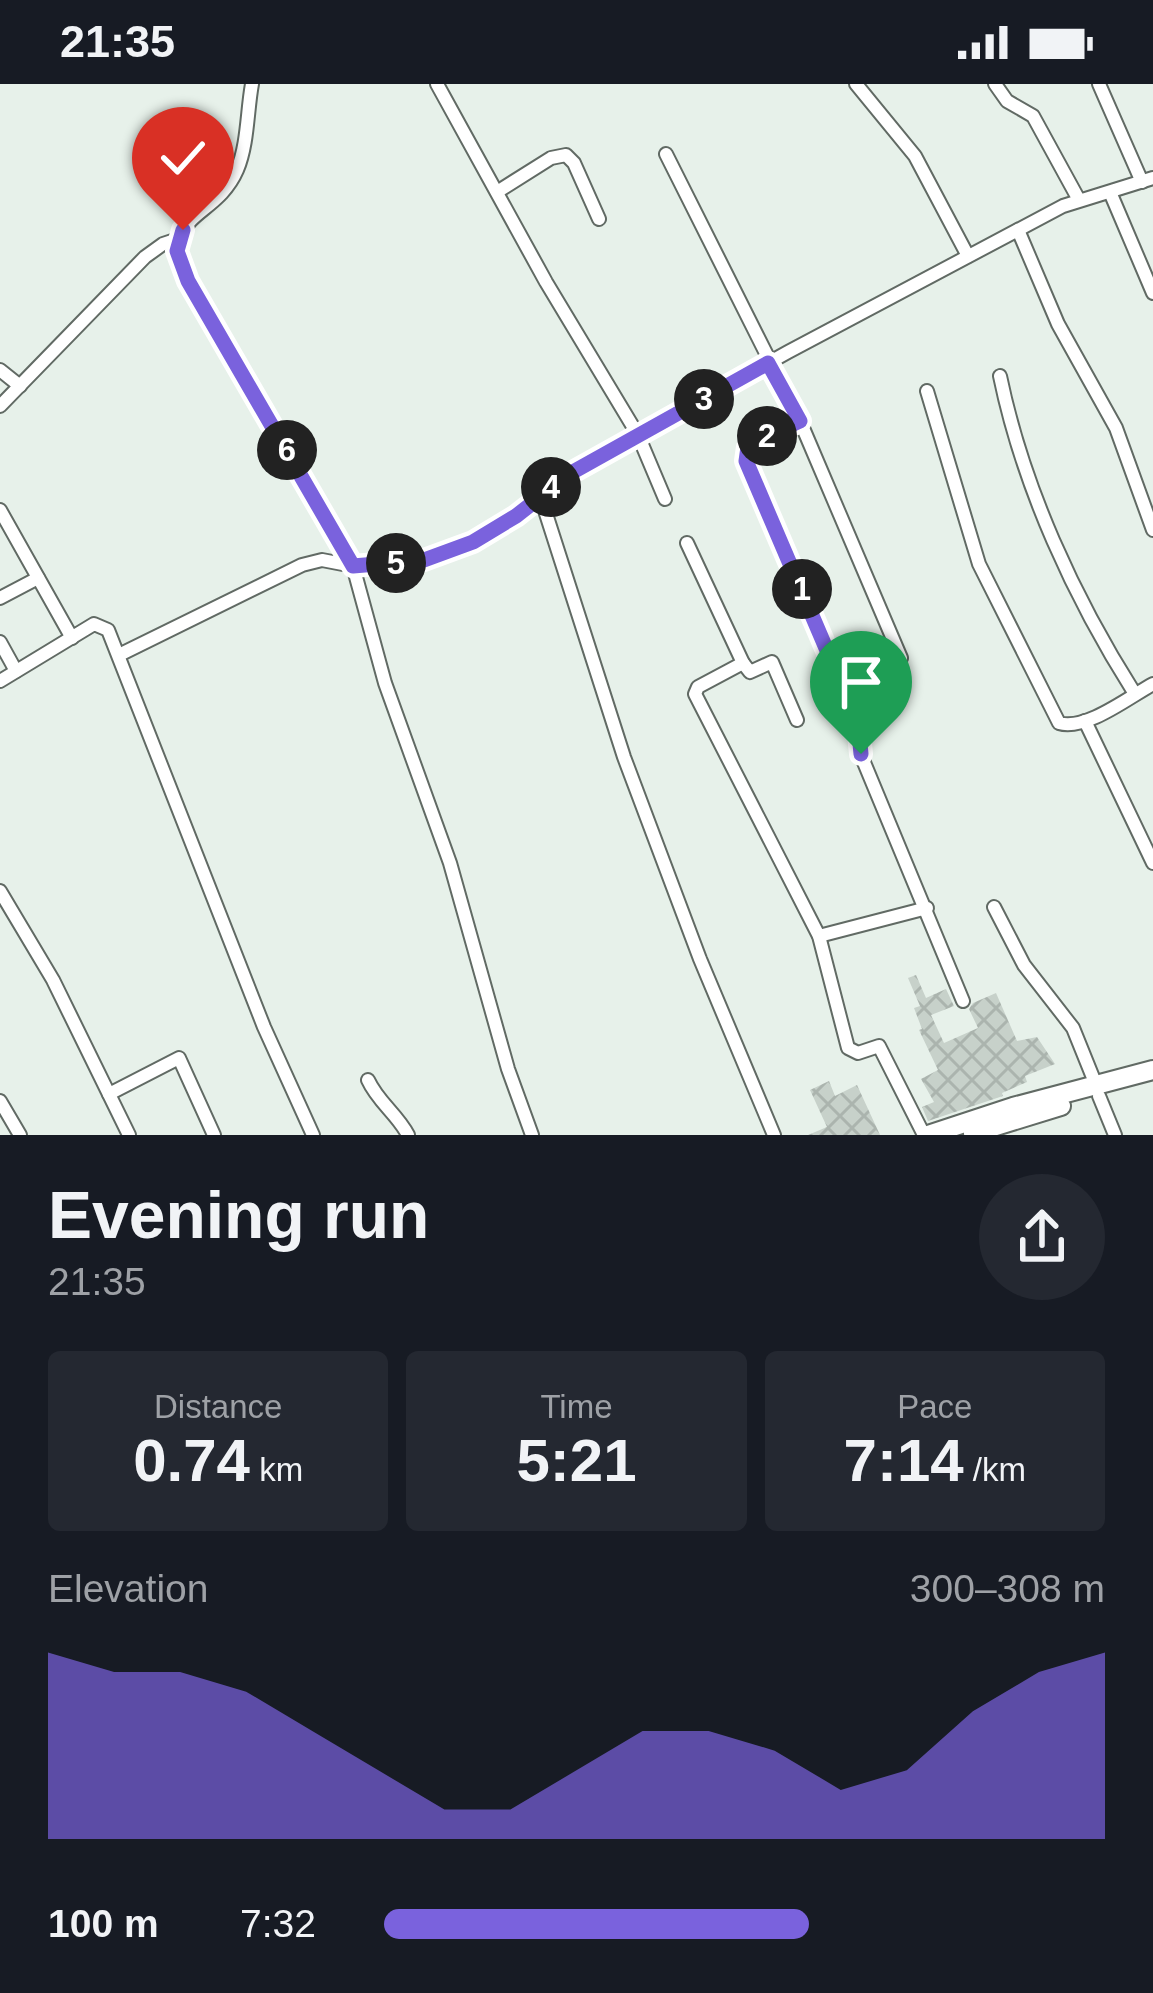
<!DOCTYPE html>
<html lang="en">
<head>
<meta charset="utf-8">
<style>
	body { margin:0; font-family:Arial,sans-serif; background:#242831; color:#f1f3f6; height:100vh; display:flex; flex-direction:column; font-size:45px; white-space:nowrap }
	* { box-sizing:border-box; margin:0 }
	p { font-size:39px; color:#9ea1a6 }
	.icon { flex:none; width:66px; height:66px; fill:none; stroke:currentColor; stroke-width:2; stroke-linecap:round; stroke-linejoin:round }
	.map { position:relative; height:1051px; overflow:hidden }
	.details { display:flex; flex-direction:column; background:#171b24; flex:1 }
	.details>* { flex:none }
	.pin { position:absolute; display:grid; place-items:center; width:102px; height:102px; color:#fff; margin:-123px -51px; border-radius:50% 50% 50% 0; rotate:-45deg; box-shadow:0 0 12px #0007 }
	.pin .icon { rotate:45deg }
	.km { position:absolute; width:60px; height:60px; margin:-30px; border-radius:50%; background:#222; color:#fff; font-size:33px; line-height:60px; text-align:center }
	.round { display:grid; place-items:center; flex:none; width:126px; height:126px; border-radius:63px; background:#242831 }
	.headline { display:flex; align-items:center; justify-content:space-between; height:204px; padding:0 48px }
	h1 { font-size:66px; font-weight:700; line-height:90px }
	.figures { display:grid; grid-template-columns:repeat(3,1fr); gap:18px; height:204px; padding:12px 48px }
	.figures div { display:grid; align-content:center; border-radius:12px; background:#242831; text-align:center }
	.figures b { font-size:60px; font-weight:700 }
	.figures small { font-size:33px; font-weight:400 }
	.figures p { font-size:33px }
	.chart { height:336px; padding:24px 48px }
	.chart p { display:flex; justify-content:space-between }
	.chart svg { width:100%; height:216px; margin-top:12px; fill:#7a62dd; opacity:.7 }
	ul { padding:0 48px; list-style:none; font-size:39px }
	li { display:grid; grid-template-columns:192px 144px 1fr; align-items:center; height:90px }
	li i { height:30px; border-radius:15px; background:#7a62dd }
	.status { display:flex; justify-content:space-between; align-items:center; height:84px; padding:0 60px; background:#171b24; direction:ltr }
	.status svg { height:33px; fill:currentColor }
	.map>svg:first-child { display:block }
	.building { fill:url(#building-cross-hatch) }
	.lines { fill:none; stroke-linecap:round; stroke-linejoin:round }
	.minor-casing { stroke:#616a64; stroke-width:16 }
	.primary-casing { stroke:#616a64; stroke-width:22 }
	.minor { stroke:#fff; stroke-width:12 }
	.primary { stroke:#fff; stroke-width:18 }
	.route-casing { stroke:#fff; stroke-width:24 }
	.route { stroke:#7a62dd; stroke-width:15 }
</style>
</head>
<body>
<div class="status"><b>21:35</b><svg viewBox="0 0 49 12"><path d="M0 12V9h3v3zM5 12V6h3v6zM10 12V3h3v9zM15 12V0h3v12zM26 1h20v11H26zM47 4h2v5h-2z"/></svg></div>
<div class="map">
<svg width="1153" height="1051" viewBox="0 0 1153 1051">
	<defs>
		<pattern id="building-cross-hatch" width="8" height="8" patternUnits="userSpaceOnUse" patternTransform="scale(3)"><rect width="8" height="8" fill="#c7d1ca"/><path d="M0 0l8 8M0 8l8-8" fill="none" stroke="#abb4ae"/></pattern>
	</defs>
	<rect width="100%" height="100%" fill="#e7f1ea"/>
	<g class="building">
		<path d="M 916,891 L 926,914 L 946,905 L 954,922 L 931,931 L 944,959 L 978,944 L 969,925 L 973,919 L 996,909 L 1017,957 L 1037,953 L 1055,980 L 1025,992 L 1027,998 L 1002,1009 L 1003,1012 L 928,1037 L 922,1023 L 934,1018 L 921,995 L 938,986 L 919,946 L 922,945 L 914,924 L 920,922 L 908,894 Z"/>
		<path d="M 829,997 L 835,1012 L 857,1001 L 880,1051 L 808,1051 L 827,1043 L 810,1006 Z"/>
	</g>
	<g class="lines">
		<defs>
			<g id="minor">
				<path d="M 252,0 C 247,27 248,60 237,86 C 215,137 158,127 188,197 L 353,482 L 385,599 L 450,779 L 508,985 L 532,1051"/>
				<path d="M 437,0 L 546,198 L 638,351 L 665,415"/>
				<path d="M 856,0 L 915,72 L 968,172"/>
				<path d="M 995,0 L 1007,17 L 1033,32 L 1079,116"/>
				<path d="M 1099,0 L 1142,98"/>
				<path d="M 666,70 L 800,337 L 754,359 L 749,363 L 746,377 L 858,639 L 863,676 L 963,917"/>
				<path d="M 497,108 L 551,74 L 566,71 L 574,79 L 599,135"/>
				<path d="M 1110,108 L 1153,209"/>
				<path d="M 1018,146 L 1058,240 L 1116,344 L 1153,446"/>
				<path d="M 0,286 L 20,302"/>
				<path d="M 1000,292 C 1023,403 1074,514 1135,610"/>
				<path d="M 927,307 L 979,480 L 1059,639 C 1086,647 1129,613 1153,600"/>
				<path d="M 0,322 L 145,173 L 163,160 L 178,155"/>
				<path d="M 800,337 L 901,574"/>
				<path d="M 540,411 L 624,673 L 700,875 L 774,1051"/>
				<path d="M 0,426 L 72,554"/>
				<path d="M 687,459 L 743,579 L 698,603 L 695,610 L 819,852 L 848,964 L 858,969 L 879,962 L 924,1051"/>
				<path d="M 0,514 L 38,494"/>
				<path d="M 0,558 L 16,587"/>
				<path d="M 119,571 L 302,481 L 322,476 L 353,482 L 424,476 L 473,457 L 516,432 L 571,389 L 788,268 L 1063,122 L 1153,94"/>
				<path d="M 743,579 L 750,588 L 772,578 L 797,636"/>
				<path d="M 0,597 L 94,540 L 108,546 L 264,943 L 313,1051"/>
				<path d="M 1085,637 L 1153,779"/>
				<path d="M 0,807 L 53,896 L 129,1051"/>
				<path d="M 994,823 L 1024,881 L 1073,944 L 1096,1001"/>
				<path d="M 819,852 L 927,824"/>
				<path d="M 368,996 C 378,1018 397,1030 408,1051"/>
				<path d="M 109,1010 L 179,974 L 214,1051"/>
				<path d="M 1099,1012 L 1115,1051"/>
				<path d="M 0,1017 L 20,1051"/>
			</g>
			<g id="primary">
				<path d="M 973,1049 L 1061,1022"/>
				<path d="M 928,1051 L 1013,1023 L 1153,986"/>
			</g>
		</defs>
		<use href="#minor" class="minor-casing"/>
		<use href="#primary" class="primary-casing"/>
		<use href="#minor" class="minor"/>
		<use href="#primary" class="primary"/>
	</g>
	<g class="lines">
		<defs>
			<path id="route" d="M 183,146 L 177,167 L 188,197 L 353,482 L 424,476 L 473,458 L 516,432 L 571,389 L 768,279 L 800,337 L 754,358 L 748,363 L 746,377 L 858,639 L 861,670"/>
		</defs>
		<use href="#route" class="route-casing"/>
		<use href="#route" class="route"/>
	</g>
</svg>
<div class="pin" style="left:861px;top:670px;background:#1e9e55"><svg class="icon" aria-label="arrive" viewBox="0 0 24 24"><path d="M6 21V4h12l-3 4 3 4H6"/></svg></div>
<div class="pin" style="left:183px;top:146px;background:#d93025"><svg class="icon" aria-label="check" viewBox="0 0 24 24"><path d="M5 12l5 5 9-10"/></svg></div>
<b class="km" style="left:802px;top:505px">1</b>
<b class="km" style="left:767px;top:352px">2</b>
<b class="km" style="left:704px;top:315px">3</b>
<b class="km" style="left:551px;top:403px">4</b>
<b class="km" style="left:396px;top:479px">5</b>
<b class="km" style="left:287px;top:366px">6</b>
</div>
<section class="details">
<div class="headline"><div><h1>Evening run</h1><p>21:35</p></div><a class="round"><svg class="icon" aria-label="share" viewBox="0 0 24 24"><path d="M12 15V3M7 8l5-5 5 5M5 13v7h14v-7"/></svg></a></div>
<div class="figures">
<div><p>Distance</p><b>0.74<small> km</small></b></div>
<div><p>Time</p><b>5:21</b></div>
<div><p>Pace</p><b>7:14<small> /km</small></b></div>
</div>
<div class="chart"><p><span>Elevation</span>300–308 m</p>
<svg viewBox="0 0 160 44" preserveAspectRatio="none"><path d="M0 44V6L10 10L20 10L30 14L40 22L50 30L60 38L70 38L80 30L90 22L100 22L110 26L120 34L130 30L140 18L150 10L160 6V44z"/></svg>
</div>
<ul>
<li><b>100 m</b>7:32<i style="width:59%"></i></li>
</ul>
</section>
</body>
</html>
